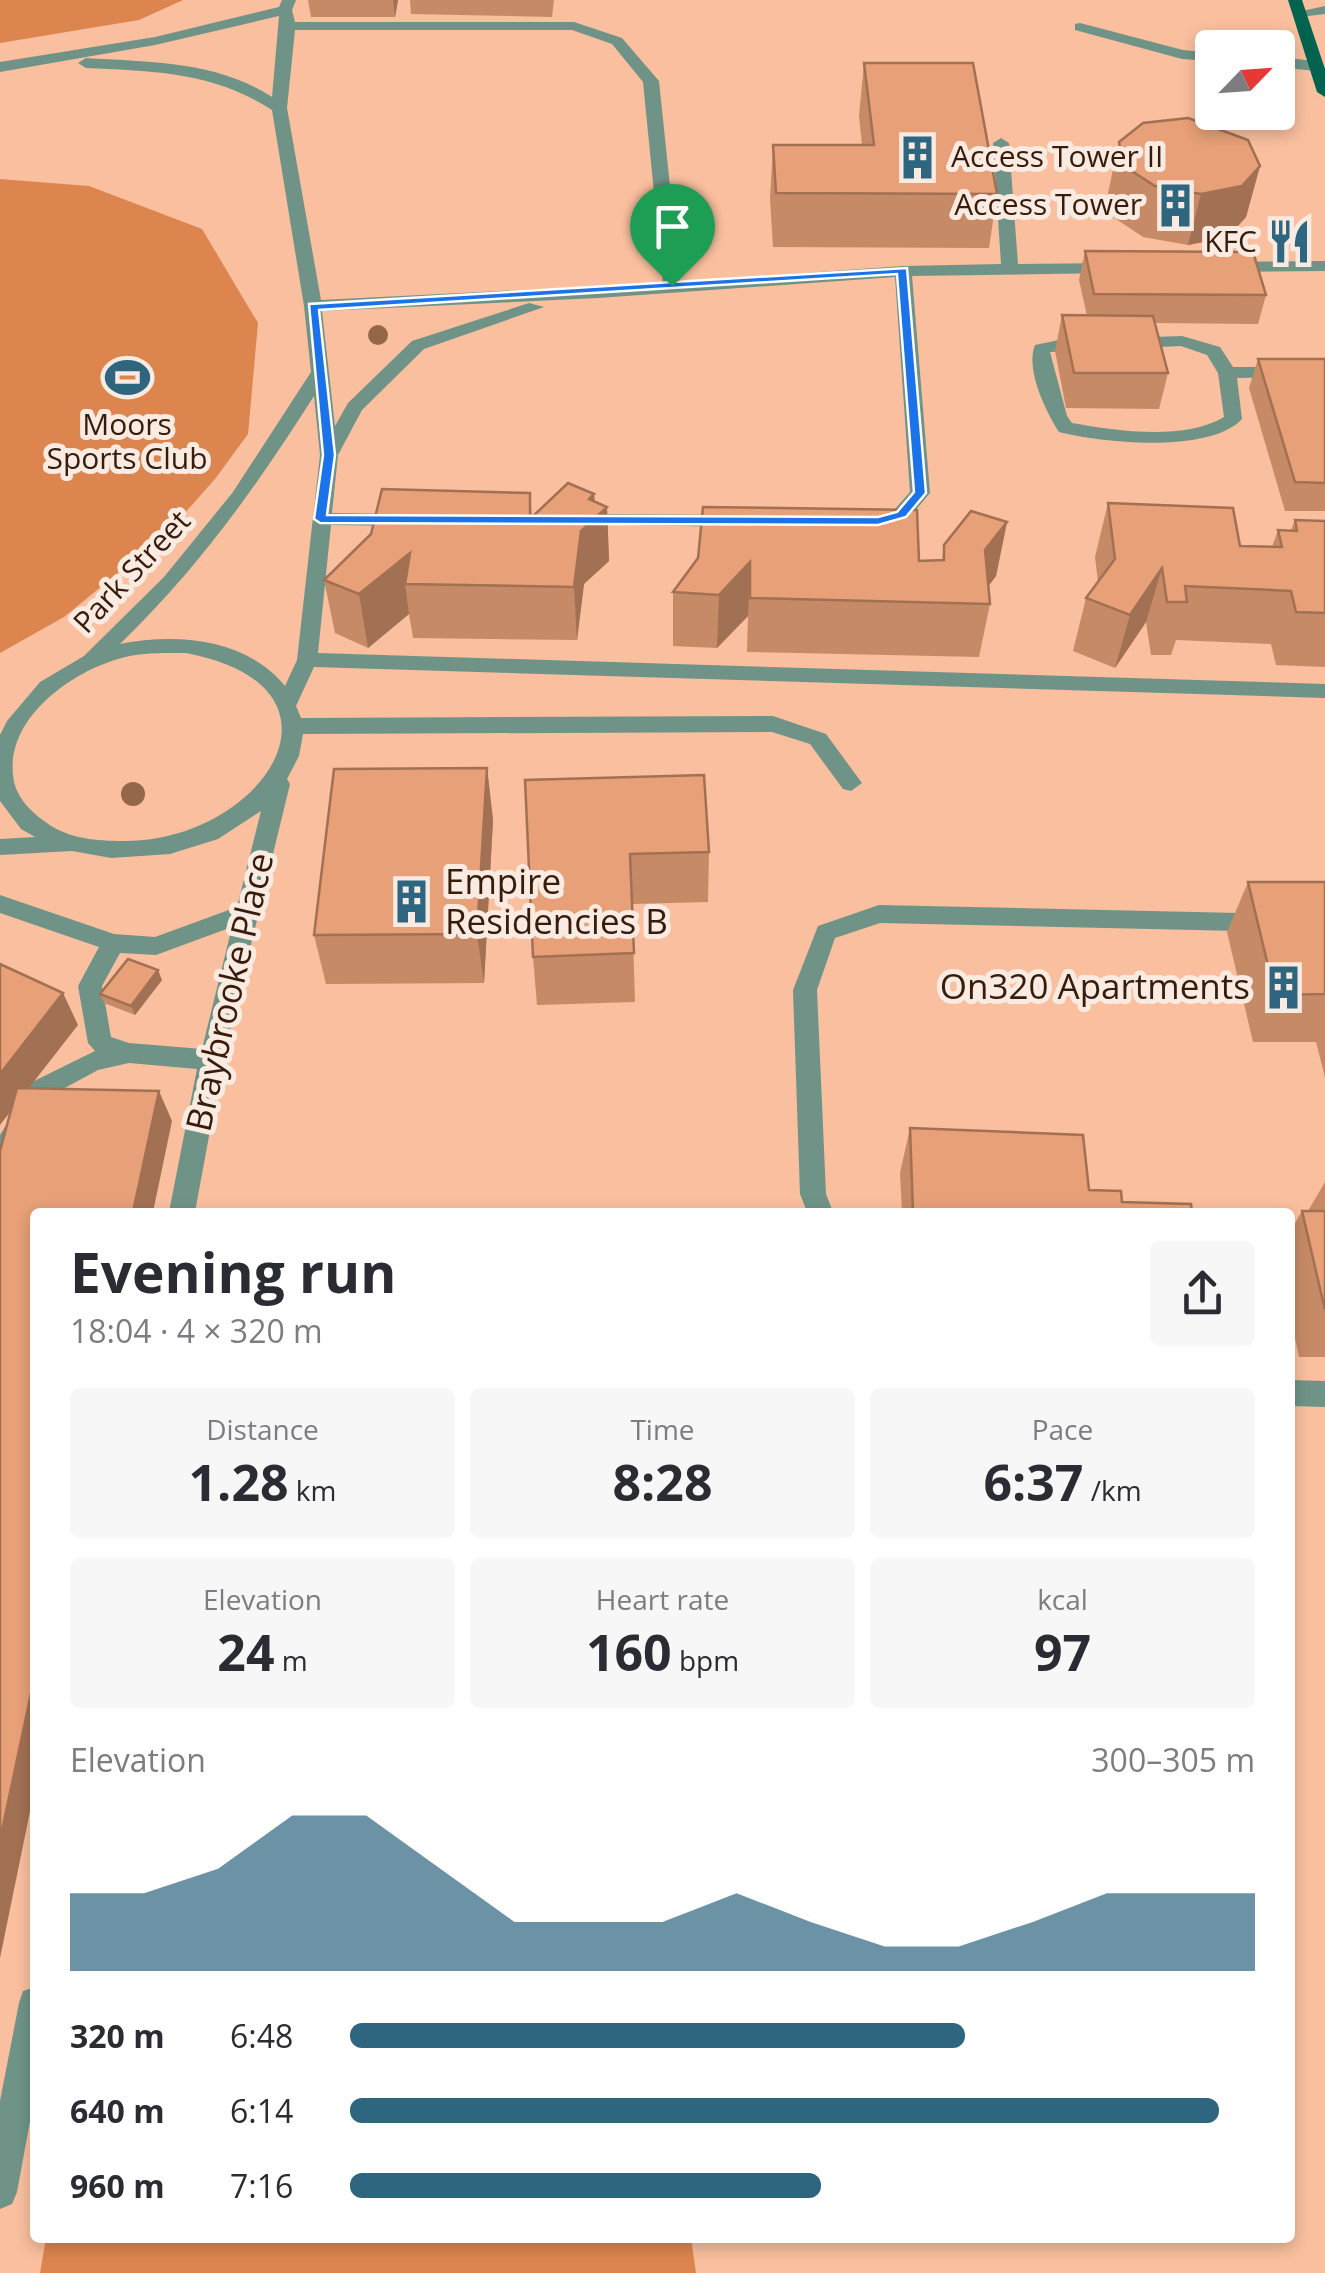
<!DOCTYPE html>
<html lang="en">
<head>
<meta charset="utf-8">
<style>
	body { margin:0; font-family:"Open Sans",sans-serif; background:#f7f7f7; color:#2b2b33; height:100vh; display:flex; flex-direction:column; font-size:38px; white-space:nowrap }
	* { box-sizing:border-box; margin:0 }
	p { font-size:32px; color:#7c7c81 }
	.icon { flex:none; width:55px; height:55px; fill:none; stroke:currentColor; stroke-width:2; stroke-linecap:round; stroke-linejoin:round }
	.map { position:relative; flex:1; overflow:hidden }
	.panel { position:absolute; left:30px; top:1208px; width:1265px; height:1035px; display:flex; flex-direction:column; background:#fff; border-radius:10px; box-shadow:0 5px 15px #0003 }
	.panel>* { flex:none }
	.needle { width:65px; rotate:65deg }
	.fabs { position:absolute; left:1195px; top:30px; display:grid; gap:20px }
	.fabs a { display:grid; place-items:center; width:100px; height:100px; border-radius:10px; background:#fff; box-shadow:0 5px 15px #0003; font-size:50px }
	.pin { position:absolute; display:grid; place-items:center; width:85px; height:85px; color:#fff; margin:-102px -42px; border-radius:50% 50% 50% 0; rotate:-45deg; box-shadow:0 0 10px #0007 }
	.pin .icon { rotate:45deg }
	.round { display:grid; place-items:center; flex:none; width:105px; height:105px; border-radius:10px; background:#f7f7f7 }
	.headline { display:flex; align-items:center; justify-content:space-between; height:170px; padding:0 40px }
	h1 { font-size:55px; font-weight:700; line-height:75px }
	.metrics { display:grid; grid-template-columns:repeat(3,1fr); gap:15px; height:170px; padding:10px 40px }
	.metrics div { display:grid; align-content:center; border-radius:10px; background:#f7f7f7; text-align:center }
	.metrics b { font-size:50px; font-weight:700 }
	.metrics small { font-size:28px; font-weight:400 }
	.metrics p { font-size:28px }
	.chart { height:280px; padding:20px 40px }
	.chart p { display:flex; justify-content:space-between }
	.chart svg { width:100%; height:180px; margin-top:10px; fill:#2e6680; opacity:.7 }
	ul { padding:0 40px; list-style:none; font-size:32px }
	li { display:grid; grid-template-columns:160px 120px 1fr; align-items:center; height:75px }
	li i { height:25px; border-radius:12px; background:#2e6680 }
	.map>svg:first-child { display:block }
	.green { fill:#dc854f }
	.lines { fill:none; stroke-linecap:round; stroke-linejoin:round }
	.minor { fill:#6f9487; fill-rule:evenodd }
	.major { fill:#03634e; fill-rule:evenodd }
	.tree { fill:#95674a }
	.wall { fill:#c78a66 }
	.shaded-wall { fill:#a27053 }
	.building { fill:#e7a077; stroke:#a27053; stroke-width:2.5 }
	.route { fill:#1a73e8; stroke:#fff; stroke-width:2.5; fill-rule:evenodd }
	.labels { text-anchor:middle; stroke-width:10; stroke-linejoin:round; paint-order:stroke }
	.far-poi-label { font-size:30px; fill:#371c0b; stroke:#faebe2; text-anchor:end }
	.far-street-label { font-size:30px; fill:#371c0b; stroke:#faebe2 }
	.poi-label { font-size:35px; fill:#371c0b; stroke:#faebe2; text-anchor:start }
	.street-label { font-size:35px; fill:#371c0b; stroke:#faebe2 }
</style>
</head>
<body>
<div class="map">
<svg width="1325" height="2273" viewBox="0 0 1325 2273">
	<rect width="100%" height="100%" fill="#f9bf9e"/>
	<g class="green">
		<path d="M 0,0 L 183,0 L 139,20 L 0,43 Z"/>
		<path d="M 0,179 L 89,186 L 202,229 L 258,323 L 248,434 L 215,479 L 168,532 L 64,617 L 0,653 Z"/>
		<path d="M 46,2238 L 691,2238 L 696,2273 L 40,2273 Z"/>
	</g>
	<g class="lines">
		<g class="minor">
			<path d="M 282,0 L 296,0 L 292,10 L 295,22 L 574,22 L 622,38 L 659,81 L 680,282 L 903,266 L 1001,264 L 993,143 L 1001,138 L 1009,143 L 1018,264 L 1112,263 L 1121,268 L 1112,273 L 912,276 L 930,493 L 908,519 L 875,527 L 865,521 L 868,517 L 894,510 L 910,492 L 895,277 L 598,298 L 322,311 L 335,426 L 348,403 L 412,341 L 529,303 L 544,307 L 424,349 L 362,410 L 338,455 L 332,513 L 405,514 L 415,520 L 405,526 L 331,525 L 318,653 L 1325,684 L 1325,698 L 314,667 L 296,706 L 301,718 L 773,716 L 826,734 L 862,783 L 851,791 L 843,789 L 810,744 L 772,732 L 303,734 L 299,756 L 287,779 L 290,784 L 223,1060 L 195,1212 L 169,1212 L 197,1069 L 129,1063 L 98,1070 L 50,1096 L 24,1139 L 9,1184 L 0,1187 L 0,1135 L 32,1082 L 95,1051 L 88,1043 L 78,986 L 99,947 L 0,913 L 0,895 L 114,934 L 155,937 L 237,907 L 261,811 L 218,839 L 170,854 L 111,858 L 72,851 L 0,855 L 0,839 L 35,837 L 21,829 L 0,801 L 0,735 L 7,721 L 40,682 L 84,656 L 164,577 L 233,492 L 311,372 L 304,306 L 272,110 C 214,72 153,71 86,68 L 78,63 L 86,58 C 150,62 217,61 272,97 L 279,16 L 155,45 L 0,72 L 0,62 L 155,37 L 279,7 ZM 295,30 L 572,30 L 612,44 L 643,82 L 663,283 L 321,300 L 287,108 ZM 314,396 L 320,455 L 297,660 L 285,686 C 246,638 177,633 120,644 C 200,566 254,490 314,396 ZM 186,653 C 364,687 264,839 127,841 C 102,841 75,840 53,827 C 34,815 15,799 13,775 C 7,718 70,673 118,659 C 140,652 163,653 186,653 ZM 232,927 L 202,1049 L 129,1043 L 111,1037 L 102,986 L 120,953 L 156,955 Z"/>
			<path d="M 1325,6 L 1325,14 L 1300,17 L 1293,13 Z"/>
			<path d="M 1080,23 L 1183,50 L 1212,53 L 1212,61 L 1182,59 L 1075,30 L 1075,24 Z"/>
			<path d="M 1278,57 L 1315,61 L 1323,66 L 1315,71 L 1278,67 Z"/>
			<path d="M 1325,261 L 1325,271 L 1227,272 L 1218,267 L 1227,262 Z"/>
			<path d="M 1182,336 L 1220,347 L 1233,367 L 1325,367 L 1325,377 L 1237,378 L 1242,419 C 1209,454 1103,443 1059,432 C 1046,412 1025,369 1035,345 L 1059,340 ZM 1181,346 L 1207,355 L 1218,373 L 1224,417 C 1184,441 1116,431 1072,423 L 1067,416 L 1050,352 Z"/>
			<path d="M 575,514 L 735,515 L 745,521 L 735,527 L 568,524 L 565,520 Z"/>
			<path d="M 879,905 L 1325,915 L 1325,933 L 880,923 L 835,938 L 817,990 L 826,1194 L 833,1212 L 807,1212 L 800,1194 L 793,990 L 818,926 Z"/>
			<path d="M 1290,1380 L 1325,1381 L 1325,1407 L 1290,1406 Z"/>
			<path d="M 35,1987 L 35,2094 L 17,2192 L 12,2204 L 0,2209 L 0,2101 L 19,2003 L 23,1991 Z"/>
		</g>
		<path class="major" d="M 1288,0 L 1302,0 L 1325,69 L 1325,97 L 1317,92 Z"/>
	</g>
	<g class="tree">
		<circle cx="378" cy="335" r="10"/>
		<circle cx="133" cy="794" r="12"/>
	</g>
	<g class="wall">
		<path d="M 308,0 L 398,0 L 395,17 L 311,17 Z"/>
		<path d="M 410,0 L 554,0 L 552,17 L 411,14 Z"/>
		<path d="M 864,63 L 997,194 L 989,248 L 773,247 L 770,199 L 773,145 L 862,145 L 859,116 Z"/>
		<path d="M 1119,142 L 1260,166 L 1246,217 L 1228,237 L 1188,245 L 1143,237 L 1113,217 L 1108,193 Z"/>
		<path d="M 1085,251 L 1266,295 L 1258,324 L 1155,323 L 1168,373 L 1159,409 L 1066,408 L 1055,351 L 1062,315 L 1087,316 L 1079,280 Z"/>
		<path d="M 1258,359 L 1325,359 L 1325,511 L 1285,511 L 1249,388 Z"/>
		<path d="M 530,493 L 532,517 L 594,494 L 595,501 L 607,507 L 609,561 L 584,584 L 577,640 L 413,638 L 409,614 L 368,648 L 335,633 L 324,580 Z"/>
		<path d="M 1108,503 L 1240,546 L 1272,547 L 1278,530 L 1291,530 L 1295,520 L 1325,521 L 1325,667 L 1276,665 L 1271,644 L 1176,640 L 1171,655 L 1151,655 L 1146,622 L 1115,668 L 1073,651 L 1086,598 L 1098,582 L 1095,557 Z"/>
		<path d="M 1007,522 L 996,576 L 988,587 L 990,604 L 979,657 L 747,652 L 748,616 L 717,648 L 673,646 L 673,592 L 698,558 L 942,560 L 944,545 Z"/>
		<path d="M 487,768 L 493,820 L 484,983 L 326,984 L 314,935 Z"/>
		<path d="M 525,780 L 709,852 L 708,902 L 632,904 L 635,1002 L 537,1005 L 533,957 Z"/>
		<path d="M 1248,882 L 1325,882 L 1325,1077 L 1316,1042 L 1253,1042 L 1227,932 Z"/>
		<path d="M 162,980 L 135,1015 L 104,1003 L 100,994 Z"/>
		<path d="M 910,1128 L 1122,1202 L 1192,1212 L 902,1212 L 900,1173 Z"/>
		<path d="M 1325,1182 L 1325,1357 L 1299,1357 L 1290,1315 L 1290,1232 L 1302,1211 L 1308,1211 Z"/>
	</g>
	<g class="shaded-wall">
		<path d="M 393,0 L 398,0 L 395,17 Z"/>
		<path d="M 1260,166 L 1246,217 L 1228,237 L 1188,245 L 1201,194 Z"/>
		<path d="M 594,494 L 595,518 L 607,507 L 609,561 L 584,584 L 577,640 L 574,587 L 581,531 L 589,499 Z"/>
		<path d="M 1007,522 L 996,576 L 975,603 L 985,550 Z"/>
		<path d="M 410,553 L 405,584 L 409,614 L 368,648 L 359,594 Z"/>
		<path d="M 750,562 L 748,616 L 717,648 L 719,595 Z"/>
		<path d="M 1162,568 L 1146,622 L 1115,668 L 1130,615 Z"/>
		<path d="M 487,768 L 493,820 L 484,983 L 477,934 Z"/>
		<path d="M 158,970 L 162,980 L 135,1015 L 131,1006 Z"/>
		<path d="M 63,993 L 78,1025 L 0,1125 L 0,1074 Z"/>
		<path d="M 159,1091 L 172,1121 L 153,1212 L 133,1212 Z"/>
		<path d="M 35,1675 L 35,1787 L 0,1958 L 0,1840 Z"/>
	</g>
	<g class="building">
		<path d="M 864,63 L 973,63 L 997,194 L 776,193 L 773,145 L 874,145 Z"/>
		<path d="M 1188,118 L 1248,140 L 1260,166 L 1242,186 L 1201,194 L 1155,186 L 1124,166 L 1119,142 L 1143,123 Z"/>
		<path d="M 1085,251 L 1253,252 L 1266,295 L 1094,294 Z"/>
		<path d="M 1062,315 L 1153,316 L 1168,373 L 1074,373 Z"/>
		<path d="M 1258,359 L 1325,359 L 1325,483 L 1295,482 Z"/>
		<path d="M 568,483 L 594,494 L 589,499 L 607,507 L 581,531 L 574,587 L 405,584 L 410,553 L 359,594 L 324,580 L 371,534 L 382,489 L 530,493 L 530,519 Z"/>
		<path d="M 1108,503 L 1233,508 L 1240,546 L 1282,547 L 1278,530 L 1297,531 L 1295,520 L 1325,521 L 1325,613 L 1296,612 L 1291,591 L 1185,586 L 1187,602 L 1167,602 L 1162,568 L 1130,615 L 1086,598 L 1115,559 Z"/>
		<path d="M 703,507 L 917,510 L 919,561 L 944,560 L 944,545 L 971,511 L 1007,522 L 985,550 L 990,604 L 750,598 L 750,562 L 719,595 L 673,592 L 698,558 Z"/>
		<path d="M 487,768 L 477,934 L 314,935 L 334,769 Z"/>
		<path d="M 704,775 L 709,852 L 630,854 L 634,953 L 533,957 L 525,780 Z"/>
		<path d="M 1248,882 L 1325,882 L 1325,994 L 1275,995 Z"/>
		<path d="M 128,959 L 158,970 L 131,1006 L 100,994 Z"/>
		<path d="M 0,964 L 63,993 L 0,1074 Z"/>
		<path d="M 17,1088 L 159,1091 L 133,1212 L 35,1212 L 35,1675 L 0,1840 L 0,1151 Z"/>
		<path d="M 910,1128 L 1083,1135 L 1089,1190 L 1121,1191 L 1122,1202 L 1191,1204 L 1192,1212 L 913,1212 Z"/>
		<path d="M 1302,1211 L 1325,1211 L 1325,1310 Z"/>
	</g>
	<path class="route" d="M 907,268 L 926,493 L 906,517 L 878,525 L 320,523 L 314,519 L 323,455 L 309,304 ZM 897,274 L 914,492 L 897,512 L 878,517 L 327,515 L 335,455 L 319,310 Z"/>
	<defs>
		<symbol id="building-bare" viewBox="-9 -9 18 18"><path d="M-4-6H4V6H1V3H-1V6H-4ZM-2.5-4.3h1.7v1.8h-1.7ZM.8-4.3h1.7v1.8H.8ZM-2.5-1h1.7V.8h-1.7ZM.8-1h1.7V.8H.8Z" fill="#2e6680" stroke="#faebe2" stroke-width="2.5" paint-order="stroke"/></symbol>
		<symbol id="restaurant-bare" viewBox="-9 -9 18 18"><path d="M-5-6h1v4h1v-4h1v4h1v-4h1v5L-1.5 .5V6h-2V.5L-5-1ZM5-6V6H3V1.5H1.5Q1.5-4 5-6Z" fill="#2e6680" stroke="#faebe2" stroke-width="2.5" paint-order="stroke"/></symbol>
		<symbol id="stadium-bare" viewBox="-9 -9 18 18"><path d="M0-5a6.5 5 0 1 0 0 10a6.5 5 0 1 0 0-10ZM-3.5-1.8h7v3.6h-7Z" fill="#2e6680" stroke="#faebe2" stroke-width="2.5" paint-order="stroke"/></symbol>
	</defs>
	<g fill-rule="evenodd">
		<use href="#building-bare" x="886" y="126" width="63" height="63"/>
		<use href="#building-bare" x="1144" y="174" width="63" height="63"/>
		<use href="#restaurant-bare" x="1258" y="210" width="63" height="63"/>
		<use href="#stadium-bare" x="96" y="346" width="63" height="63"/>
		<use href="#building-bare" x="380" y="870" width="63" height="63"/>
		<use href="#building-bare" x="1252" y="956" width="63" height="63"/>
	</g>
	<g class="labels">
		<g class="far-poi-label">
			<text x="951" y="167" text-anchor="start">Access Tower II</text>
			<text x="1142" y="215">Access Tower</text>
			<text x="1257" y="252">KFC</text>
			<text x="127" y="435" text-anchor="middle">Moors<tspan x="127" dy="34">Sports Club</tspan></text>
		</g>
		<g class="far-street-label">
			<text transform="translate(132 572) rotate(-47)" y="10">Park Street</text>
		</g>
		<g class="poi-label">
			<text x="445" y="894">Empire<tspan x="445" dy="40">Residencies B</tspan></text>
			<text x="1250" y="999" text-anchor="end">On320 Apartments</text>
		</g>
		<g class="street-label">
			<text transform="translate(230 992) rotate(-77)" y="12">Braybrooke Place</text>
		</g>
	</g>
</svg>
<div class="fabs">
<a><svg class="needle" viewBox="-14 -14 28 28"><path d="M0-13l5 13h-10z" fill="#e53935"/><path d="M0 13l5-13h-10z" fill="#7c7c81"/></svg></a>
</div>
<div class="pin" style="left:672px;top:286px;background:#1e9e55"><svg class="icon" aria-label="arrive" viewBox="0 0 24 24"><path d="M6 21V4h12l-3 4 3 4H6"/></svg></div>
<section class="panel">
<div class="headline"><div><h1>Evening run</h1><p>18:04 · 4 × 320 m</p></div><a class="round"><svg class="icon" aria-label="share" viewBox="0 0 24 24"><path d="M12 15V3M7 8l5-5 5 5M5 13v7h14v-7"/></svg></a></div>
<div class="metrics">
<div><p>Distance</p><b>1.28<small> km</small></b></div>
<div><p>Time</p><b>8:28</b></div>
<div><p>Pace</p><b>6:37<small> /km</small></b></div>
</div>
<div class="metrics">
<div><p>Elevation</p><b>24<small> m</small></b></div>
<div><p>Heart rate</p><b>160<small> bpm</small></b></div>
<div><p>kcal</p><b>97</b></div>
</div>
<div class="chart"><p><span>Elevation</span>300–305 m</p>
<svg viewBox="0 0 160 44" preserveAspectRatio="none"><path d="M0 44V25L10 25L20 19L30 6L40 6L50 19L60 32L70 32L80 32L90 25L100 32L110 38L120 38L130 32L140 25L150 25L160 25V44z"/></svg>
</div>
<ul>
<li><b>320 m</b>6:48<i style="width:68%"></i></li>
<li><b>640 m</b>6:14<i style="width:96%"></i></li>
<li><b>960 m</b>7:16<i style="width:52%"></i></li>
</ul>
</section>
</div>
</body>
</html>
